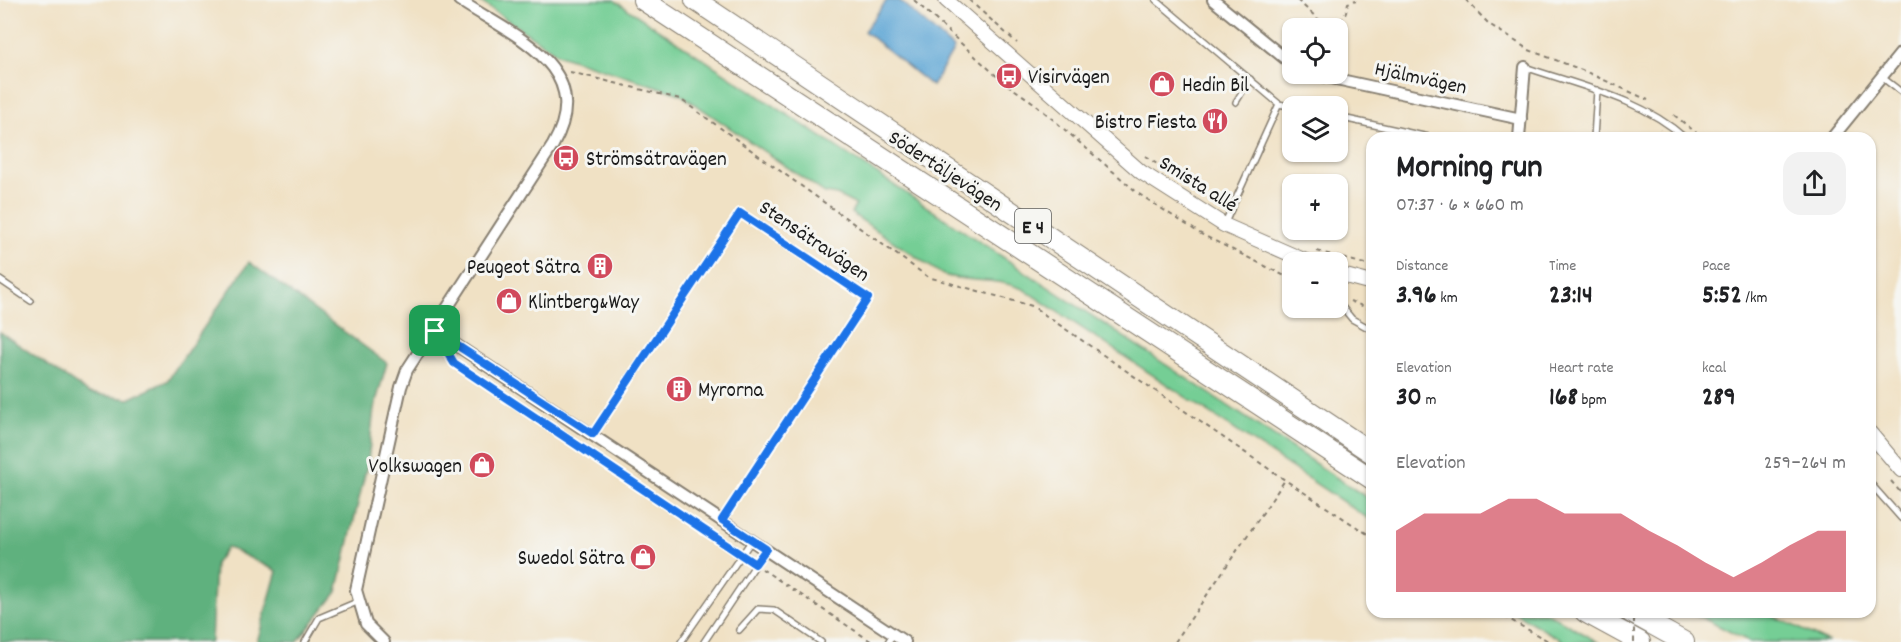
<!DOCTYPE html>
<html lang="en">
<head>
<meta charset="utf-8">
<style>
	body { margin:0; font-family:Dekko,sans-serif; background:#f2f2f2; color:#202124; height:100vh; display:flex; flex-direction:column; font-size:22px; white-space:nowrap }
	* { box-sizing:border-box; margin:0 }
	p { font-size:20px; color:#757577 }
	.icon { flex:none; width:33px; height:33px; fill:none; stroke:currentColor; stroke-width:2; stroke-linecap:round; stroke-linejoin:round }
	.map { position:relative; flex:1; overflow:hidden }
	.sheet { position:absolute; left:1366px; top:132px; width:510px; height:486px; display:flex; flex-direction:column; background:#fff; border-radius:18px; box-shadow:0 2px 4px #0004 }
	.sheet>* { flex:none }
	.controls { position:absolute; left:1282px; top:18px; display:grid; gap:12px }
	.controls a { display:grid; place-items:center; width:66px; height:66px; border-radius:12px; background:#fff; box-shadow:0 2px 4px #0004; font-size:30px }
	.pin { position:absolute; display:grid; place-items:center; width:51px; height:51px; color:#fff; margin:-26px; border-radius:12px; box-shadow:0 3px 9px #0006 }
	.round { display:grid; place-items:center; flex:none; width:63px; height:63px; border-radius:18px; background:#f2f2f2 }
	.overview { display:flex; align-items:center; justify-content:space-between; height:102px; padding:0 30px }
	h1 { font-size:33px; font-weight:700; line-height:45px }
	.metrics { display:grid; grid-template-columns:repeat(3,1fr); gap:9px; height:102px; padding:6px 30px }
	.metrics div { display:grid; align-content:center }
	.metrics b { font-size:26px; font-weight:700 }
	.metrics small { font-size:16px; font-weight:400 }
	.metrics p { font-size:16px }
	.chart { height:168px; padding:12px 30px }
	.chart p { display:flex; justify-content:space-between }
	.chart svg { width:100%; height:108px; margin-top:6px; fill:#d1495b; opacity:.7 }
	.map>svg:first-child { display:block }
	.green { fill:#74ce95; stroke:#487558; stroke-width:1.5 }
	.forest { fill:#5fb17e; stroke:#3e664d; stroke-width:1.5 }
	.water { fill:#60a7d6; stroke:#3e6279; stroke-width:1.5 }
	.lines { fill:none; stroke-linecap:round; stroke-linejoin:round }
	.service-casing { stroke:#867e70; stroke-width:8 }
	.minor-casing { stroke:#867e70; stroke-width:14 }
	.tertiary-casing { stroke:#867e70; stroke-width:16 }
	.motorway-casing { stroke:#867e70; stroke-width:22 }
	.path { stroke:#867e70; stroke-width:2; stroke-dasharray:4.5 4.5; stroke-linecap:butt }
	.service { stroke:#fff; stroke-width:5 }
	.minor { stroke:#fff; stroke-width:10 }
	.tertiary { stroke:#fff; stroke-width:14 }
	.motorway { stroke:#fff; stroke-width:20 }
	.path-bridge { stroke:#867e70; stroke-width:2; stroke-dasharray:4.5 4.5; stroke-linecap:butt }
	.route-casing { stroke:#fff; stroke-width:12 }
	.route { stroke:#1a73e8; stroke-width:8 }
	.labels { text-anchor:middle; stroke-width:6; stroke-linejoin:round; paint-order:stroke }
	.shield { fill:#f6f6f2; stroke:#5d5d5c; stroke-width:1.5 }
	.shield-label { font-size:20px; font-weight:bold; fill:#1c1c1c }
	.poi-label { font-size:21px; fill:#1c1c1c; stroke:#f6f6f2; text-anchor:start }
	.street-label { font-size:21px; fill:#1c1c1c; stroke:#f6f6f2 }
</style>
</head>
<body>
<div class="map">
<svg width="1901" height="642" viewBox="0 0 1901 642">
	<rect width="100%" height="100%" fill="#f6f6f2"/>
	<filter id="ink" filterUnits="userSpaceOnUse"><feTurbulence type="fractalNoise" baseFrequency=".0167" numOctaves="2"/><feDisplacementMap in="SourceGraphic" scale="12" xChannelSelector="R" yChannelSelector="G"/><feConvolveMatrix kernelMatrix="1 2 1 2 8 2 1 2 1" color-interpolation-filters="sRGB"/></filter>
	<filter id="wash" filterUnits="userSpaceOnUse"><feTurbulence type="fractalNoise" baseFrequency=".008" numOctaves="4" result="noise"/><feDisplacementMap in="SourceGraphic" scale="24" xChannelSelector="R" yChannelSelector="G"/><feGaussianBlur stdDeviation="1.35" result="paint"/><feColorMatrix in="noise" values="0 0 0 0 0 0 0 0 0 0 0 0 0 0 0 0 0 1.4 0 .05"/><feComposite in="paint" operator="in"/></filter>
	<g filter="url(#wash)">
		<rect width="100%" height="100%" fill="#f0e1c4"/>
		<g class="green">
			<path d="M 478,0 L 614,0 L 1372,501 L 1372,521 L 1023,289 C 995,277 971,283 943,275 L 851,213 L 856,205 L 837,195 L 825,193 L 680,94 L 559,55 Z"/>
			<path d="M 1514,612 L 1546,612 L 1598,642 L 1564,642 Z"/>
			<path d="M 1691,612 L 1764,612 L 1829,642 L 1750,642 Z"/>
		</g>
		<path class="forest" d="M 249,262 L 387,363 L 374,409 L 368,461 L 337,592 L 297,642 L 257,642 L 277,571 L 227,547 L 215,564 L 211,642 L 0,642 L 0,332 L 89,393 L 129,399 L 167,381 Z"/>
		<path class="water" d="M 887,0 L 899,0 L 954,49 L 932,86 L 864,31 Z"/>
	</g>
	<g filter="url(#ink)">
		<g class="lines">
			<defs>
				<g id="service">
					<path d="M 1156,0 L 1279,104 L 1293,107"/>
					<path d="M 1525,67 C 1579,86 1641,98 1685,138"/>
					<path d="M 1883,78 L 1901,92"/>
					<path d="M 1236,102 L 1250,79"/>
					<path d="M 1338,117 L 1433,138"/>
					<path d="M 1594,138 L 1597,90"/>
					<path d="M 1224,225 L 1279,104"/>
					<path d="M 0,280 L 31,301"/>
					<path d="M 1338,302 L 1352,319 L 1372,330"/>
					<path d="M 593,434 L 740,213 L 868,298 L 722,520"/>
					<path d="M 1870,483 L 1901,518"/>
					<path d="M 739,630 L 758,609 L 774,610 L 821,642"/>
					<path d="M 305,642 L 319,618 L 357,602"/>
					<path d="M 681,642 L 752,540"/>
					<path d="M 704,642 L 766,549"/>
					<path d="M 888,642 L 893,634"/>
				</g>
				<g id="minor">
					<path d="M 1213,0 L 1293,65"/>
					<path d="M 1313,74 L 1521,119"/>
					<path d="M 1519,138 L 1525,67"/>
					<path d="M 1832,138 L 1901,53"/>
					<path d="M 435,331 L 905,642"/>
					<path d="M 384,642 L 366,624 L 356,590 L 401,387 L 407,370 L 553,145 C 597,67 513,36 459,0"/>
				</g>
				<g id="tertiary">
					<path d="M 946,0 L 1141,172 L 1224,225 L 1308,262"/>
					<path d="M 1338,274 L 1372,283"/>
					<path d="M 1870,433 L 1901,470"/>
				</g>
				<g id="motorway">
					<path d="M 643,0 L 1372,479"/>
					<path d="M 695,0 L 1372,453"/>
					<path d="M 1585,612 L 1640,642"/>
					<path d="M 1630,612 L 1684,642"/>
				</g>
			</defs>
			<use href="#service" class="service-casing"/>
			<use href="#minor" class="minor-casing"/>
			<use href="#tertiary" class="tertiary-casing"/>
			<use href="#motorway" class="motorway-casing"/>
			<g class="path">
				<path d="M 914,0 L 1002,81 L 1034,103 L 1139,194 L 1201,234 L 1293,280"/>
				<path d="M 969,0 L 1017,43"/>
				<path d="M 1297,0 L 1328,28"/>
				<path d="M 1466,0 L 1489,24 L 1529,50 L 1582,70 L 1648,100"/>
				<path d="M 1334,28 L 1345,16 L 1348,3 L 1356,0"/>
				<path d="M 570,72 L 680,99 L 928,277 L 1032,306 L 1285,480 L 1372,537"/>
				<path d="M 1674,115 L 1703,138"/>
				<path d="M 1659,138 L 1660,129"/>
				<path d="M 1145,156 L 1163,168"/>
				<path d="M 1317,251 L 1372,266"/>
				<path d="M 1350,301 L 1372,310"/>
				<path d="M 450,356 L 454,363 L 735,551"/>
				<path d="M 1891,481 L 1901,493"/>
				<path d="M 762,569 L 872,642"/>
				<path d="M 1496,612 L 1550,642"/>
				<path d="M 1175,642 L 1285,480"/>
			</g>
			<use href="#service" class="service"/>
			<use href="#minor" class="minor"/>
			<use href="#tertiary" class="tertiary"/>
			<use href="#motorway" class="motorway"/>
			<path class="path-bridge" d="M 1634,642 L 1634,612"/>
		</g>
	</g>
	<g class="lines" filter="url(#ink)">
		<defs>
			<path id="route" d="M 740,213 L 868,298 L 722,520 L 766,549 L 755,564 L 454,363 L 435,331 L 593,434 Z"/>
		</defs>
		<use href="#route" class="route-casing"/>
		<use href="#route" class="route"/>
	</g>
	<defs>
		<symbol id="bus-disc" viewBox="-11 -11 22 22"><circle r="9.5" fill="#d1495b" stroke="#f6f6f2"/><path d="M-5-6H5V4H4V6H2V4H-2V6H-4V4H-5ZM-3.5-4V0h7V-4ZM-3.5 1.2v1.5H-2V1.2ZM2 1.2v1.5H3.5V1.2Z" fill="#fff"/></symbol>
		<symbol id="shop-disc" viewBox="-11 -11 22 22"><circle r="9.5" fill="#d1495b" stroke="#f6f6f2"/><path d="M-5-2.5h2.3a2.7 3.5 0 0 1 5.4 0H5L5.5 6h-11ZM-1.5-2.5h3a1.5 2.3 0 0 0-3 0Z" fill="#fff"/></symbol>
		<symbol id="restaurant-disc" viewBox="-11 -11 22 22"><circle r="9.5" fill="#d1495b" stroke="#f6f6f2"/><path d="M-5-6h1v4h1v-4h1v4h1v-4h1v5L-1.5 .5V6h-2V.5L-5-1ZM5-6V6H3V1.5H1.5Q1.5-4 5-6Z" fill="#fff"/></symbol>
		<symbol id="building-disc" viewBox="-11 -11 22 22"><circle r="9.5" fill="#d1495b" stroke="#f6f6f2"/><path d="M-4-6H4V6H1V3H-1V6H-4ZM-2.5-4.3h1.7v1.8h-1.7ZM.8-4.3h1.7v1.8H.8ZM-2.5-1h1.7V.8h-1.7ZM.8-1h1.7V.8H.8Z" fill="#fff"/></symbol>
	</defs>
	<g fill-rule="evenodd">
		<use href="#bus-disc" x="994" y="61" width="30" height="30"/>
		<use href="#shop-disc" x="1147" y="69" width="30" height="30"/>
		<use href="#restaurant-disc" x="1200" y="106" width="30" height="30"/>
		<use href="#bus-disc" x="551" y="143" width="30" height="30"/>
		<use href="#building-disc" x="585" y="251" width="30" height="30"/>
		<use href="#shop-disc" x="494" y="286" width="30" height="30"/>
		<use href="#building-disc" x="664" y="374" width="30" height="30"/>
		<use href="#shop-disc" x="467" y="450" width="30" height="30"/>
		<use href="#shop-disc" x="628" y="542" width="30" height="30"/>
	</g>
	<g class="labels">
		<rect class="shield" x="1015" y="209" width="36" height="34" rx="4.5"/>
		<g class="shield-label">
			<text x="1033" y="233">E 4</text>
		</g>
		<g class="poi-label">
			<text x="1028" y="83">Visirvägen</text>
			<text x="1182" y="91">Hedin Bil</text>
			<text x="1196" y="128" text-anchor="end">Bistro Fiesta</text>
			<text x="586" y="165">Strömsätravägen</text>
			<text x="580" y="273" text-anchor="end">Peugeot Sätra</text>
			<text x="528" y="308">Klintberg&amp;Way</text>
			<text x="698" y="396">Myrorna</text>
			<text x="462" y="472" text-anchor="end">Volkswagen</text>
			<text x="624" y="564" text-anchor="end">Swedol Sätra</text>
		</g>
		<g class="street-label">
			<text transform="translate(1421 77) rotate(12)" y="7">Hjälmvägen</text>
			<text transform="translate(946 170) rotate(33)" y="7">Södertäljevägen</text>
			<text transform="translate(1199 183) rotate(32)" y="7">Smista allé</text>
			<text transform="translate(815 240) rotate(34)" y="7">Stensätravägen</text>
		</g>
	</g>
</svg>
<div class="controls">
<a><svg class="icon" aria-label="locate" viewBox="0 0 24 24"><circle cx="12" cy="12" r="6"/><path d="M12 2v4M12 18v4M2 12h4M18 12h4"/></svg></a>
<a><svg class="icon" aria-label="layers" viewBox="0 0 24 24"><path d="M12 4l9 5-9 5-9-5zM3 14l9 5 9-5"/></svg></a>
<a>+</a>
<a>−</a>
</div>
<div class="pin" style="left:435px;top:331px;background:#1e9e55"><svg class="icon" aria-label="arrive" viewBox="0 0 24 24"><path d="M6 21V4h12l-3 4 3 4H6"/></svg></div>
<section class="sheet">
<div class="overview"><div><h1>Morning run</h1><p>07:37 · 6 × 660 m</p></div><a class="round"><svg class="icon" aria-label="share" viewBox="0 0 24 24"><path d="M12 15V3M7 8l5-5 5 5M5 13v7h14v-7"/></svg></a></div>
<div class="metrics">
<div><p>Distance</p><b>3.96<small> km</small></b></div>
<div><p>Time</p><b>23:14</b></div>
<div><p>Pace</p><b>5:52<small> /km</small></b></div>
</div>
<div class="metrics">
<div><p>Elevation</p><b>30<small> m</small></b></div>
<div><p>Heart rate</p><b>168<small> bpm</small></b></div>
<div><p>kcal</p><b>289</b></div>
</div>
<div class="chart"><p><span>Elevation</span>259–264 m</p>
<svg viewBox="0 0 160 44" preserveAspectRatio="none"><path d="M0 44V19L10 12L20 12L30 12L40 6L50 6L60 12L70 12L80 12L90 19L100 25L110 32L120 38L130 32L140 25L150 19L160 19V44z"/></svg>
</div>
</section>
</div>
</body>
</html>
